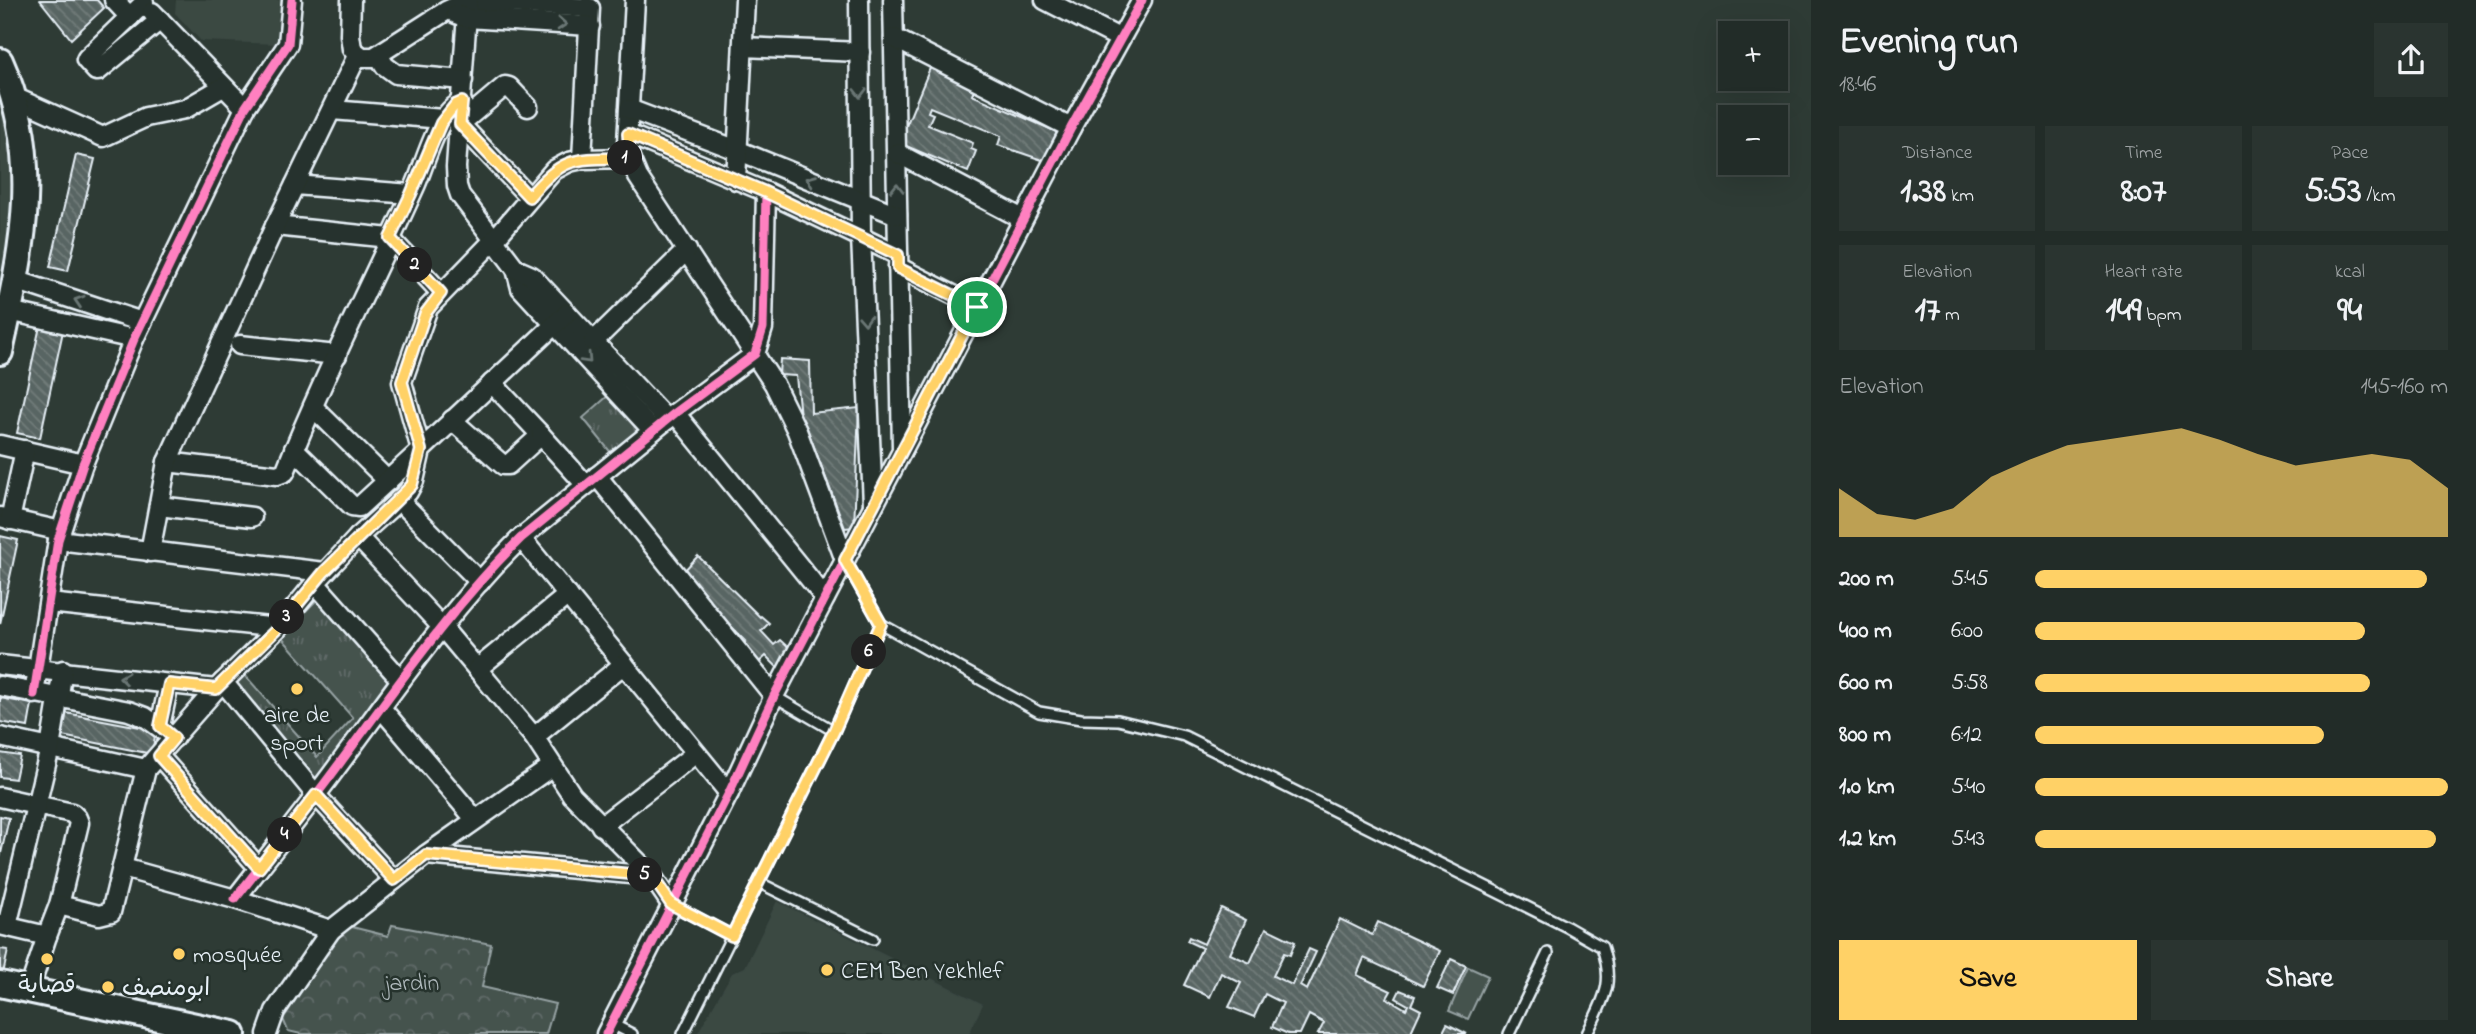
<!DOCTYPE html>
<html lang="en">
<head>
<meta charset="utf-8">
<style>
	body { margin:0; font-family:"Indie Flower","Playpen Sans Arabic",sans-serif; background:#2a3430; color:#f1f3f6; height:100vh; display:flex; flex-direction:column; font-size:26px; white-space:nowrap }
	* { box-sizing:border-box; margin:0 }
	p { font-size:23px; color:#a2a7a8 }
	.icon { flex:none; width:38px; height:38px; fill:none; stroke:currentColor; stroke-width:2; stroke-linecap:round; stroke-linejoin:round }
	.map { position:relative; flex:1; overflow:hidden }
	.panel { display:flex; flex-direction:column; background:#222c28; width:665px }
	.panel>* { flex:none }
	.buttons { position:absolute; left:1718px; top:21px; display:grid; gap:14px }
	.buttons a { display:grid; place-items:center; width:70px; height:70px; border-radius:0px; background:#222c28; box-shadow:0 7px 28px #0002,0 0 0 2px #3f4845; font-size:35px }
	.pin { position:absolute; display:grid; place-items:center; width:60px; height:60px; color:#fff; margin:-30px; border:4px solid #fff; border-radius:50%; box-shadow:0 2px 7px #0007 }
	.km { position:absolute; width:35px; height:35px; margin:-18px; border-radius:50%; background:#222; color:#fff; font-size:19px; line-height:35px; text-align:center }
	.round { display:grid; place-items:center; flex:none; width:74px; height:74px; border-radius:0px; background:#2a3430 }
	.head { display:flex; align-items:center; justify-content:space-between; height:119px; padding:0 28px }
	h1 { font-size:38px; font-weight:700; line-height:52px }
	.metrics { display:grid; grid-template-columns:repeat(3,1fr); gap:10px; height:119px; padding:7px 28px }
	.metrics div { display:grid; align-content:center; border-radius:0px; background:#2a3430; text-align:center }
	.metrics b { font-size:35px; font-weight:700 }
	.metrics small { font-size:19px; font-weight:400 }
	.metrics p { font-size:19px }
	.chart { height:196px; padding:14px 28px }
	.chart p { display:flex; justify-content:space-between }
	.chart svg { width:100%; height:126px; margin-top:7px; fill:#ffd166; opacity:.7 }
	.primary-button { display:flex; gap:14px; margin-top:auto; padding:14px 28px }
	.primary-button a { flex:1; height:80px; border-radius:0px; background:#ffd166; color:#111; font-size:28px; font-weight:700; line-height:80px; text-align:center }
	.primary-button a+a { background:#2a3430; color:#f1f3f6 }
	ul { padding:0 28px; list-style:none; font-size:23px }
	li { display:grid; grid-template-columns:112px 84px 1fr; align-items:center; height:52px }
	li i { height:18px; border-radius:9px; background:#ffd166 }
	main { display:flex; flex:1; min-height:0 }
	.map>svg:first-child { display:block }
	.built { fill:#3b4843 }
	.forest { fill:url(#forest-crowns); stroke:#96a2a3; stroke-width:2 }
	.park { fill:url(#park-tufts); stroke:#96a2a3; stroke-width:2 }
	.pitch { fill:#45524e; stroke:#96a2a3; stroke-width:2 }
	.building { fill:url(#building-back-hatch); stroke:#e8f1f8; stroke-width:2 }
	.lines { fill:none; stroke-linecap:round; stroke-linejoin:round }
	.lane-casing { stroke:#e8f1f8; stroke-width:14 }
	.street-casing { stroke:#e8f1f8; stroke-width:23 }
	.secondary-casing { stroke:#e8f1f8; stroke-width:30 }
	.lane { stroke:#26332d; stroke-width:9 }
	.street { stroke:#26332d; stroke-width:18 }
	.secondary { stroke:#26332d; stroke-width:24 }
	.cycleway-casing { stroke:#26332d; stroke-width:13 }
	.cycleway { stroke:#ff80c0; stroke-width:9 }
	.oneway { stroke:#6a7674 }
	.route-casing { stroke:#fff; stroke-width:14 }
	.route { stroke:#ffd166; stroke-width:9 }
	.poi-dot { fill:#ffd166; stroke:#26332d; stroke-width:2.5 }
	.labels { text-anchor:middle; stroke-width:5; stroke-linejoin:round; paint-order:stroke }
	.poi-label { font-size:24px; fill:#e8f1f8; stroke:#26332d; text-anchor:start }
	.park-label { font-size:24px; fill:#afb9bc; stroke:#26332d }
</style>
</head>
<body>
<main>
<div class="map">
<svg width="1811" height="1034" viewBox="0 0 1811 1034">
	<defs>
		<pattern id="forest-crowns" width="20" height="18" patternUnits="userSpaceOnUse" patternTransform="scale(1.75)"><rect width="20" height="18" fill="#45524e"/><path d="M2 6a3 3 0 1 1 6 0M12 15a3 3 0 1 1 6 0" fill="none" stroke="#606b68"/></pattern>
		<pattern id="park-tufts" width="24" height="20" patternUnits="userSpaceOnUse" patternTransform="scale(1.75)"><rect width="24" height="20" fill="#45524e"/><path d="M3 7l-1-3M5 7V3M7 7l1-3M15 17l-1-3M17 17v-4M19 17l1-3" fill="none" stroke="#606b68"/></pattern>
		<pattern id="building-back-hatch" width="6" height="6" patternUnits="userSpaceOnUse" patternTransform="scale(1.75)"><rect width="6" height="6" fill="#596563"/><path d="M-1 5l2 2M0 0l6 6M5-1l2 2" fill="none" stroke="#717c7a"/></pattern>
	</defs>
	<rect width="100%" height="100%" fill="#2e3b35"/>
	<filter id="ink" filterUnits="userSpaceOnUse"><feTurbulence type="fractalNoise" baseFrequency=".0143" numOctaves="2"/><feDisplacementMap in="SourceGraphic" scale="14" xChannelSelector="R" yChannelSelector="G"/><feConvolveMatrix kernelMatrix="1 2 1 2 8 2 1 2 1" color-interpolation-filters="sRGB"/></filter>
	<g filter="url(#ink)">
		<g class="built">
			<path d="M 176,0 L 280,0 L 278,44 L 201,41 L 175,13 Z"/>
			<path d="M 0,95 L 9,116 L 11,187 L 8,231 L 0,278 Z"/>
			<path d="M 777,901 L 983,1004 L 969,1034 L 697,1034 L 732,973 L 745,967 Z"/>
		</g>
		<path class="forest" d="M 344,925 L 388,936 L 392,925 L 491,944 L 482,987 L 555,1004 L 546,1034 L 301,1034 L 288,1031 L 283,1019 Z"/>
		<g class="park">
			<path d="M 609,395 L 640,431 L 612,454 L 583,418 Z"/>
			<path d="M 321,596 L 392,680 L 317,784 L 234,684 L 244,674 L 317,757 L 353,718 L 280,636 Z"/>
		</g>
		<path class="pitch" d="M 1468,967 L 1488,976 L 1468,1019 L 1449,1011 Z"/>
		<g class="building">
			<path d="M 40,0 L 97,0 L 104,8 L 71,39 Z"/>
			<path d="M 930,68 L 975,88 L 972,95 L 1057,132 L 1045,161 L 998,145 L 1001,136 L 930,107 L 928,112 L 933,114 L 928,125 L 973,143 L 971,149 L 976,151 L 968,172 L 899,143 Z"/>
			<path d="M 76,155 L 95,159 L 68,271 L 50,267 Z"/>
			<path d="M 40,326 L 63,331 L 40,438 L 17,433 Z"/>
			<path d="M 780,359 L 810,361 L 811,413 L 859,408 L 854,527 L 845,528 L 806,426 L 801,427 L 796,376 L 779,375 Z"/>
			<path d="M 0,536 L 18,540 L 0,624 Z"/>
			<path d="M 698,556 L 760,617 L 761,616 L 769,623 L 761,631 L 774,645 L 780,640 L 792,651 L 777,667 L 766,656 L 756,665 L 740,648 L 746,641 L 680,575 Z"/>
			<path d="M 0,698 L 32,704 L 28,727 L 0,722 Z"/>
			<path d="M 66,713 L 156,730 L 152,754 L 62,736 Z"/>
			<path d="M 0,753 L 20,756 L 15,779 L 0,777 Z"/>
			<path d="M 0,816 L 9,818 L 0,858 Z"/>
			<path d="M 1221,908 L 1246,920 L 1230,954 L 1250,963 L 1266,928 L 1295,942 L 1290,955 L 1284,953 L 1273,976 L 1292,985 L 1309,949 L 1316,952 L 1300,986 L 1307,990 L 1340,919 L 1372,935 L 1378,922 L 1440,951 L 1423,986 L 1364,958 L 1357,975 L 1391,991 L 1387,998 L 1406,1009 L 1408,1005 L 1396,998 L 1400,990 L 1415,996 L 1411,1005 L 1421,1010 L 1410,1034 L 1318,1034 L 1324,1023 L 1309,1015 L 1300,1034 L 1288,1034 L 1272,1027 L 1283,1003 L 1265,994 L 1254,1017 L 1229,1007 L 1241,983 L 1221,973 L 1210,997 L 1184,985 L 1202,948 L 1187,941 L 1189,937 L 1204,944 Z"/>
			<path d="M 0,949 L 8,950 L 3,974 L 0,973 Z"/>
			<path d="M 1451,959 L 1466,966 L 1453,995 L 1437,988 Z"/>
			<path d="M 1447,1024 L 1467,1034 L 1442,1034 Z"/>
		</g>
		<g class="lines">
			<defs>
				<g id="lane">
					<path d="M 846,562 L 881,624 L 1039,712 L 1081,719 L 1118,720 L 1184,736 L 1567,927 L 1602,947 C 1615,986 1603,999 1587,1034"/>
					<path d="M 774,696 L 834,731"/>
					<path d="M 760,883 L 873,939"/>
					<path d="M 671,904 L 732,936"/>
					<path d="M 610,1023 L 632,1034"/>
					<path d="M 683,1034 L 834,731 L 881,624"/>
					<path d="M 1509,1034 L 1548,953"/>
				</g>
				<g id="street">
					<path d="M 114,0 L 130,17"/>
					<path d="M 351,0 L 350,35 L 352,49 L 362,57 L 374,57 L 446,11 L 468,1 L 590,8 L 582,159"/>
					<path d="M 468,0 L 456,167 L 457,186 L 460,195 L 516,269 L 521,288 L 653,431"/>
					<path d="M 635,0 L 627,143 L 630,158 L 638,177 L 774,384 L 797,431 L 845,560"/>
					<path d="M 859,0 L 861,237 L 873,504"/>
					<path d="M 893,0 L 902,448"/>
					<path d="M 1045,0 L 1119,38"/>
					<path d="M 144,3 L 87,58 L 86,60 L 96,71 L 98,71 L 160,20"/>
					<path d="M 152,12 L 245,108"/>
					<path d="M 456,14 L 467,18 L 590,26"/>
					<path d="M 894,38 L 1071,128"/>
					<path d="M 743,47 L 860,52"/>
					<path d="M 378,55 L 385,66 L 396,74 L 463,80"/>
					<path d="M 14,97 L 103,137 L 146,117 L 185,109 L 223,87"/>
					<path d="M 528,107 L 509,87 L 505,86 L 460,124 L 529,197"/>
					<path d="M 629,109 L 737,150 L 897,215"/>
					<path d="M 332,110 L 443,119"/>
					<path d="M 628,134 L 766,192 L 898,255"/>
					<path d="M 897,153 L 1023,219"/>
					<path d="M 736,180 L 745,0"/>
					<path d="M 295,185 L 411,194"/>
					<path d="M 275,226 L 390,238 L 441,293"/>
					<path d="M 898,267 L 977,307"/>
					<path d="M 516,269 L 532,276 L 667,420"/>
					<path d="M 15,280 L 142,322"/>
					<path d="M 9,311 L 134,339"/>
					<path d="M 593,342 L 687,250"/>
					<path d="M 240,345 L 337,355"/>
					<path d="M 313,407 L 388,481"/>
					<path d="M 675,413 L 825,598"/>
					<path d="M 452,420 L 503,465 L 508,465 L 541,435 L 492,383"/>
					<path d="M 541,435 L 586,485"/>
					<path d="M 0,445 L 83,464"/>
					<path d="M 294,449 L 352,506 L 359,507 L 421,450 L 402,382 L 428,308 L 494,240 L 554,170 L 569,162 L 582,159 L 630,158"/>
					<path d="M 167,462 L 277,475 L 285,472 C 324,374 373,280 416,184 C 426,161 438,111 462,102"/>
					<path d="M 597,476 L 774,696"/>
					<path d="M 399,500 L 480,582"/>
					<path d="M 159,506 L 252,517"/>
					<path d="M 0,517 L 61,531"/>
					<path d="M 10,520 L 25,450"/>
					<path d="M 358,537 L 442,627 L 534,737 L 572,795 L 652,876 L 671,904"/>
					<path d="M 521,538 L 729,793"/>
					<path d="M 58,540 L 324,572"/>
					<path d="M 150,552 L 167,462 L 275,226 L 358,54"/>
					<path d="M 315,583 L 358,537 L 408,492 L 414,481 L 421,450 L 567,313"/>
					<path d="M 49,603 L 278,628"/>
					<path d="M 0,665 L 216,689"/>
					<path d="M 477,669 L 568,595"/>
					<path d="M 223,682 L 316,795 L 394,880"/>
					<path d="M 0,686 L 129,711 L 145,717 L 174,738"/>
					<path d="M 34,694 L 58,540 L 83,464 L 134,339 L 245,108 L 288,44 L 292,0"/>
					<path d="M 381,708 L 475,819"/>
					<path d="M 160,726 L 169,684"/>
					<path d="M 0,737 L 146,769"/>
					<path d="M 534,737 L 624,664"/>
					<path d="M 159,756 L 259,868"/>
					<path d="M 0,797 L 72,813 L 77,818 L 79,823 L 59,905 L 47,936 L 0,925"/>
					<path d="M 601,826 L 696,753"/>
					<path d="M 426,855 L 652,876"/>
					<path d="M 123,868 L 235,899 L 331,930"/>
					<path d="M 235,899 C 269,855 304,812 337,767 C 395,689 451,607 521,538 L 675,413 L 755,354 L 763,328 L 766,192"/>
					<path d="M 59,905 L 99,915 L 111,912 L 146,769 L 216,689 L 278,628 L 315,583 L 401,680"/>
					<path d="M 7,926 L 50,748 L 63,670"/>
					<path d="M 29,990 L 47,936"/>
					<path d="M 267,1034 L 275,1011 L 331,930 L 426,855 L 551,767"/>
					<path d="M 606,1034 L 729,793 L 774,696 L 1071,128 L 1142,0"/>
				</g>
				<g id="secondary">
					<path d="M 0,61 C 44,159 22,252 0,352"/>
					<path d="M 0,984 L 233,1034"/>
				</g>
			</defs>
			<use href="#lane" class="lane-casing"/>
			<use href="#street" class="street-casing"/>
			<use href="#secondary" class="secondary-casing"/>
			<use href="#lane" class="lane"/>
			<use href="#street" class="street"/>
			<use href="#secondary" class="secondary"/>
			<defs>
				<g id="cycleway">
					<path d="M 34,694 L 58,540 L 83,464 L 134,339 L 245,108 L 288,44 L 292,0"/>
					<path d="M 235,899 C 269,855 304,812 337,767 C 395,689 451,607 521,538 L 675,413 L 755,354 L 763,328 L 766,192"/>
					<path d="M 606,1034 L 729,793 L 774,696 L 1071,128 L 1142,0"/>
				</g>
			</defs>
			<use href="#cycleway" class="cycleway-casing"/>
			<use href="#cycleway" class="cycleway"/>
		</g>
		<defs><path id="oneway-chevron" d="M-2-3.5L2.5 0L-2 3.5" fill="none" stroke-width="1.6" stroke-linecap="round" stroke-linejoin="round" transform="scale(1.75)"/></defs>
		<g class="oneway">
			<use href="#oneway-chevron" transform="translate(562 24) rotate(4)"/>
			<use href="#oneway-chevron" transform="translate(860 93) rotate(90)"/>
			<use href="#oneway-chevron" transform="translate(811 180) rotate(-158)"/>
			<use href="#oneway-chevron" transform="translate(897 188) rotate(-90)"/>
			<use href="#oneway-chevron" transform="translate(79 301) rotate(-162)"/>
			<use href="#oneway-chevron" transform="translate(865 320) rotate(87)"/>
			<use href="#oneway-chevron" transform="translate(587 359) rotate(47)"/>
			<use href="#oneway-chevron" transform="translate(124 678) rotate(-173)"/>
		</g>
	</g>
	<g class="lines" filter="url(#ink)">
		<defs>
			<path id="route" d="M 462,102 L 460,124 L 529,197 C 564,154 578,159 630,158 L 628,134 L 765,192 L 898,255 L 898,268 L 977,307 L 845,560 L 881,624 L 834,731 L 732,936 L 671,904 L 652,876 L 426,855 L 394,880 L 316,795 L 259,868 L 159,756 L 174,738 L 160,726 L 169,684 L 216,689 L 278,628 L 324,572 L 412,485 L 421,450 L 402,382 L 425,314 L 441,293 L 390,238 L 411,194 L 441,123 L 455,105 Z"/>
		</defs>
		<use href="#route" class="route-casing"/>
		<use href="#route" class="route"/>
	</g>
	<g class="poi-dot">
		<circle cx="297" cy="689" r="7"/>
		<circle cx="179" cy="954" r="7"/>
		<circle cx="47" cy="959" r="7"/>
		<circle cx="827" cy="970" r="7"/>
		<circle cx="108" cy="987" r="7"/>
	</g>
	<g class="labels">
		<g class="poi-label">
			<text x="297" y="722" text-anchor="middle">aire de<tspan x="297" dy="28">sport</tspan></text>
			<text x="193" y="962">mosquée</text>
			<text x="841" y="978">CEM Ben Yekhlef</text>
			<text x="47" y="992" text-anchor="middle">قصابة</text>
			<text x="122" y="995">ابومنصف</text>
		</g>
		<g class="park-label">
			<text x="412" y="990">jardin</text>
		</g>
	</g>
</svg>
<div class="buttons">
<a>+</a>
<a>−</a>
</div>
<div class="pin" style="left:977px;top:307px;background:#1e9e55"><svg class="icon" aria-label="arrive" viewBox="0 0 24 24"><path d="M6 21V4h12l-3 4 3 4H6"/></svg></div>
<b class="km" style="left:625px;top:158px">1</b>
<b class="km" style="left:415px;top:265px">2</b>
<b class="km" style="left:287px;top:617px">3</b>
<b class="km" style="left:285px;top:835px">4</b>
<b class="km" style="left:645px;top:875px">5</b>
<b class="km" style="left:869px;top:652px">6</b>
</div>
<section class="panel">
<div class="head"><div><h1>Evening run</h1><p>18:46</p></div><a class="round"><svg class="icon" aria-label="share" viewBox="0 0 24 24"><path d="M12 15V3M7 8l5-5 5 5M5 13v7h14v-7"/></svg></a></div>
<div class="metrics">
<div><p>Distance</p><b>1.38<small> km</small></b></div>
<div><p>Time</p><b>8:07</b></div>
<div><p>Pace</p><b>5:53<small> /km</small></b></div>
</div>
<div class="metrics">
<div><p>Elevation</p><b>17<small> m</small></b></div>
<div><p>Heart rate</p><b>149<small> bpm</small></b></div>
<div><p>kcal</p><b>94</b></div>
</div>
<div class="chart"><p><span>Elevation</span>145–160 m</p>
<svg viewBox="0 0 160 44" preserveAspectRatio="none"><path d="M0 44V27L10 36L20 38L30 34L40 23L50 17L60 12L70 10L80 8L90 6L100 10L110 15L120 19L130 17L140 15L150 17L160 27V44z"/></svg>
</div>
<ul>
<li><b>200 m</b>5:45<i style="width:95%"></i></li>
<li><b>400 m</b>6:00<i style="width:80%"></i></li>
<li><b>600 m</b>5:58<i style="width:81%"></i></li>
<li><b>800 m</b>6:12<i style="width:70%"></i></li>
<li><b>1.0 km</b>5:40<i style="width:100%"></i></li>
<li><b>1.2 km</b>5:43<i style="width:97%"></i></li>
</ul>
<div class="primary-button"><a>Save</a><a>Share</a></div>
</section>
</main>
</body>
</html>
